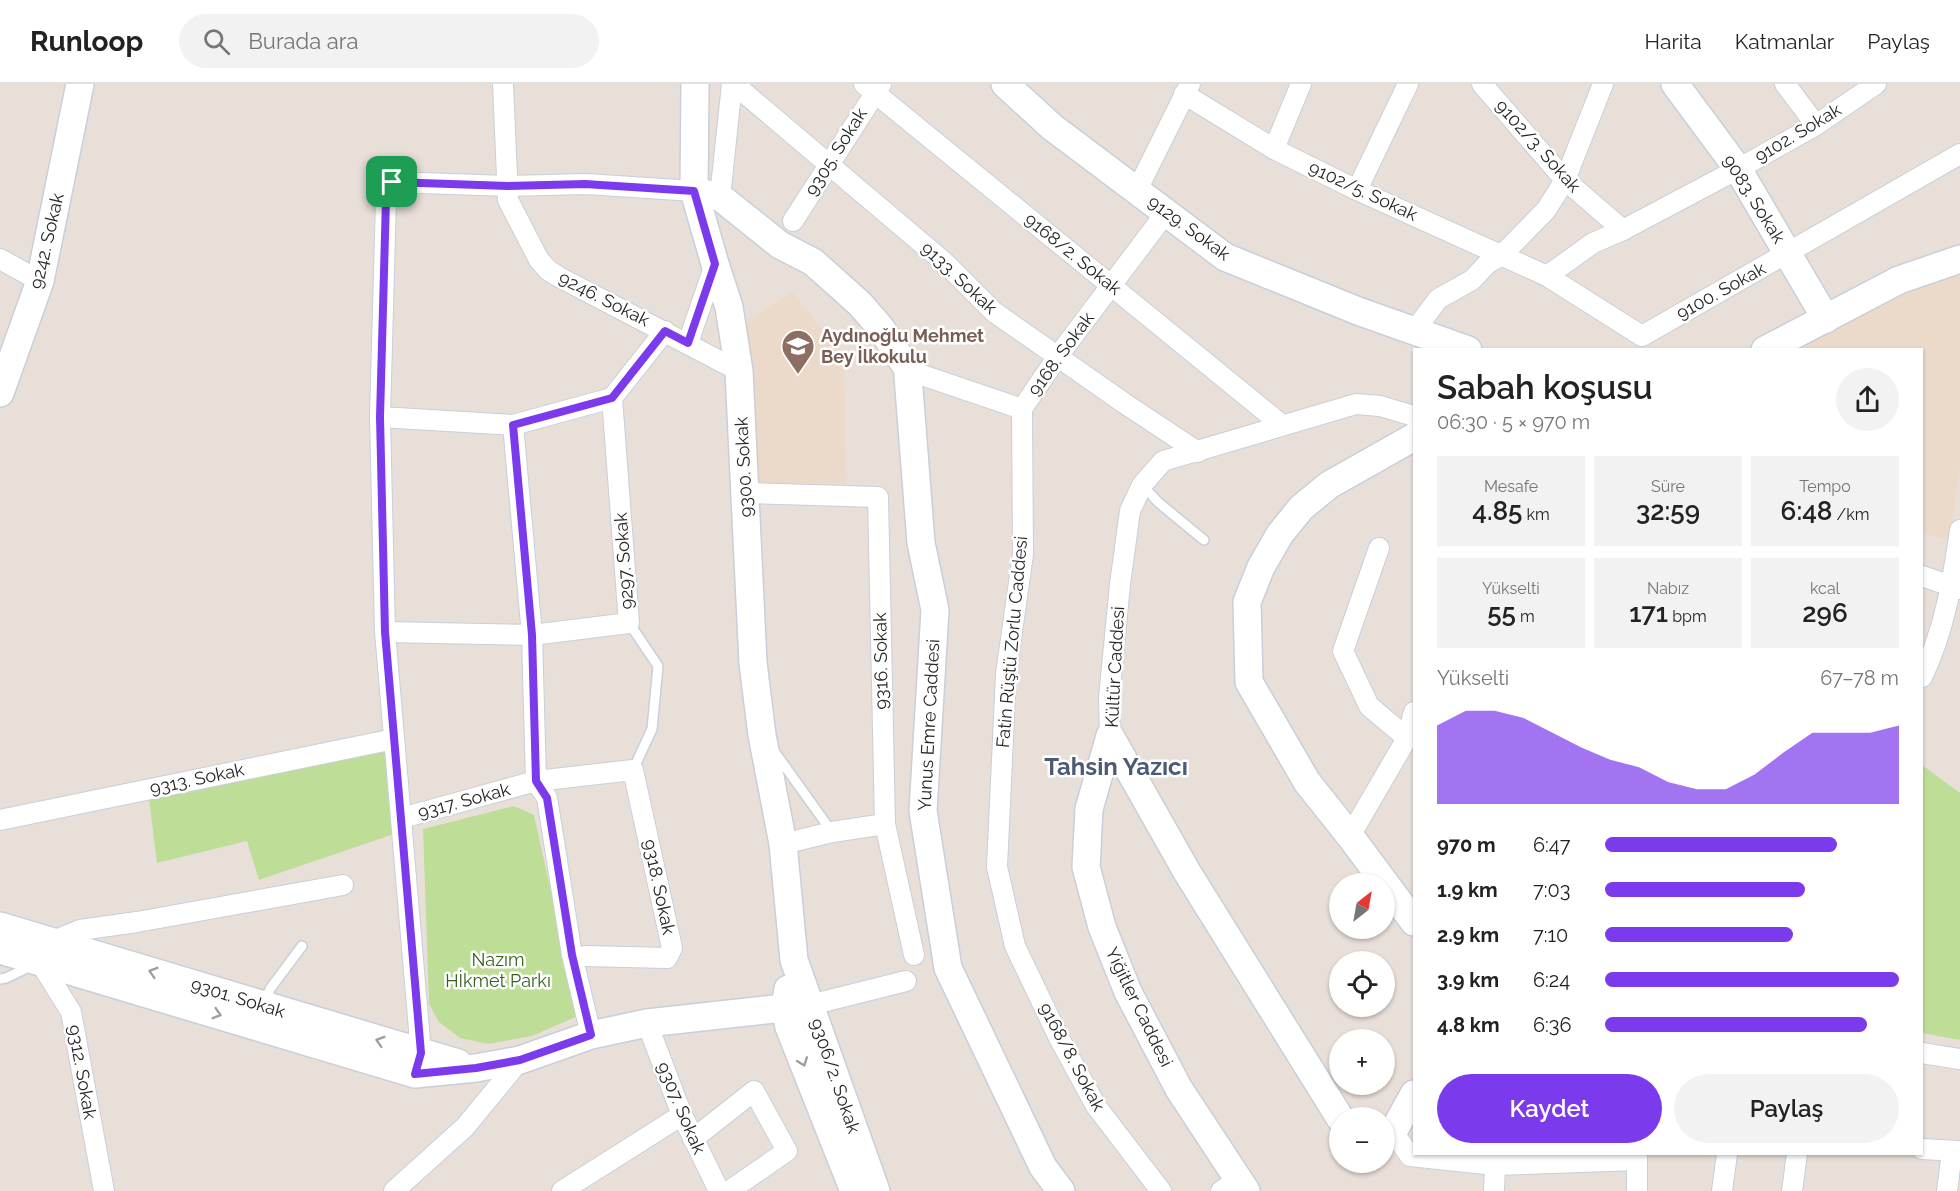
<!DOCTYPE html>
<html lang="tr">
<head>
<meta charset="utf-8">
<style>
	body { margin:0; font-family:Raleway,sans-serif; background:#f2f2f2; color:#222; height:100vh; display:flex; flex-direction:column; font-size:22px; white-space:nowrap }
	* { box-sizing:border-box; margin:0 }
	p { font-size:20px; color:#767676 }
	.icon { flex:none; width:33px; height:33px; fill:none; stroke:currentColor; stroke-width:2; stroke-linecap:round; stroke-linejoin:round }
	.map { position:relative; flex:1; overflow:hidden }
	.panel { position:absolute; left:1413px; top:264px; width:510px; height:807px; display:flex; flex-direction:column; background:#fff; border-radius:0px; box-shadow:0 2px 4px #0004 }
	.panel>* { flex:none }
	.needle { width:39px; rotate:31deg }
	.buttons { position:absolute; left:1329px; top:789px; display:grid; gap:12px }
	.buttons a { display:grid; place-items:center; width:66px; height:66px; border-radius:50%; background:#fff; box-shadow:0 2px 4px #0004; font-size:30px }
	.pin { position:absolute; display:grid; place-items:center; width:51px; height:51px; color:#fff; margin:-26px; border-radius:12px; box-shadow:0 3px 9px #0006 }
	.round { display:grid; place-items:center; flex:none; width:63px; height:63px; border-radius:32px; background:#f2f2f2 }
	.head { display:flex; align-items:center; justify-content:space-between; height:102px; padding:0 24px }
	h1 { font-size:33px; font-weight:600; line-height:45px }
	.figures { display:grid; grid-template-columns:repeat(3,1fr); gap:9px; height:102px; padding:6px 24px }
	.figures div { display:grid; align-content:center; border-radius:0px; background:#f2f2f2; text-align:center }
	.figures b { font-size:26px; font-weight:600 }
	.figures small { font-size:16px; font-weight:400 }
	.figures p { font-size:16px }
	.chart { height:168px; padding:12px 24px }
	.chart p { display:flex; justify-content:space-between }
	.chart svg { width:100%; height:108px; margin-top:6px; fill:#7c3aed; opacity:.7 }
	.cta { display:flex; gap:12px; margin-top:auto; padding:12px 24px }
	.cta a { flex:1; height:69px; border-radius:36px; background:#7c3aed; color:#fff; font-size:24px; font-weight:600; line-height:69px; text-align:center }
	.cta a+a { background:#f2f2f2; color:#222 }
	ul { padding:0 24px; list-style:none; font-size:20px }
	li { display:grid; grid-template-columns:96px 72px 1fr; align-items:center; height:45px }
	li i { height:15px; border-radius:8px; background:#7c3aed }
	header { display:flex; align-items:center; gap:36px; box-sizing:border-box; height:84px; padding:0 30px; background:#fff; border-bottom:2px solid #e0e0e0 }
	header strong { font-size:28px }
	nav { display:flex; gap:33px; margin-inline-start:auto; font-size:21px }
	.search { width:420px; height:54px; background:#f2f2f2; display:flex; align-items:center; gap:15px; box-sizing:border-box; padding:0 21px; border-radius:33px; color:#767676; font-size:22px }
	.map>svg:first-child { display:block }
	.education { fill:#ebd9c9 }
	.green { fill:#bede98 }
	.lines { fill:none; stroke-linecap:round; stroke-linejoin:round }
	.lane-casing { stroke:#c8cfd9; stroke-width:12 }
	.street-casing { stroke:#c8cfd9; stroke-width:22 }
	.secondary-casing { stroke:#c8cfd9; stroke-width:30 }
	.lane { stroke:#fff; stroke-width:9 }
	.street { stroke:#fff; stroke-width:20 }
	.secondary { stroke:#fff; stroke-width:27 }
	.oneway { stroke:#9e9e9e }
	.route-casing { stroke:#fff; stroke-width:12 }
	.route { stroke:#7c3aed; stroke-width:8 }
	.labels { text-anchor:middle; stroke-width:5; stroke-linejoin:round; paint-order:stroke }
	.street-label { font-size:18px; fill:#272727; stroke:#fff }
	.education-label { font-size:18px; font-weight:bold; fill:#785e54; stroke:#fff; text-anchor:start }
	.park-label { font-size:18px; fill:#385f1c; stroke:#fff }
	.district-label { font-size:24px; font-weight:bold; fill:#4b5b75; stroke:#fff }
</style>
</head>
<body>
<header>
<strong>Runloop</strong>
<div class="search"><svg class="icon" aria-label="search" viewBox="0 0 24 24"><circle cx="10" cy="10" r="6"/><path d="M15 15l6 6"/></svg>Burada ara</div>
<nav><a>Harita</a><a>Katmanlar</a><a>Paylaş</a></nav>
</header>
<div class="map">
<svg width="1960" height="1107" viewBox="0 0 1960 1107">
	<rect width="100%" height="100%" fill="#e9dfd9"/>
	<g class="education">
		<path d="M 1960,184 L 1960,384 L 1949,458 L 1922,448 L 1922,266 L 1794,266 L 1902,206 Z"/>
		<path d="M 792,208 L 844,272 L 846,400 L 754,399 L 754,310 L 746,237 Z"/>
	</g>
	<g class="green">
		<path d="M 385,667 L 394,750 L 259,796 L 247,757 L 157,779 L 149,715 Z"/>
		<path d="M 1922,681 L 1960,709 L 1960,956 L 1922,949 Z"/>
		<path d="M 514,722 L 534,731 L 578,932 L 532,952 L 488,960 L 460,954 L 439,938 L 429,920 L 423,745 Z"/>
	</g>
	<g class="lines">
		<defs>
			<g id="lane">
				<path d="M 1142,401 L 1159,419 L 1204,456"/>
				<path d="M 629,539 L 658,582 L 652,645 L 633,686"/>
				<path d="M 774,667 L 832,748"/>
				<path d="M 0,895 L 6,894 L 33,881"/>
				<path d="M 265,919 L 270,905 L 302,862"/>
			</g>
			<g id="street">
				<path d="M 503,0 L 508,116 L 539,176 L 548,186 L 559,193 L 739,287"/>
				<path d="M 864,0 L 1282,341"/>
				<path d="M 1482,0 L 1565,96 L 1623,146"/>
				<path d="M 1785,0 L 1816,41"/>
				<path d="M 732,5 L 741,6 L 944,178 L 994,228 L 1124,319 L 1198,368"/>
				<path d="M 1184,10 L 1274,65 L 1357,106 L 1547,192 L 1642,252 L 1960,70"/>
				<path d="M 1274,65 L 1301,0"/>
				<path d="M 1137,106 L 1190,0"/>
				<path d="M 1357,106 L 1408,0"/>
				<path d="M 720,113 L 732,0"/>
				<path d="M 793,137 L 881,0"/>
				<path d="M 0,175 L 40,197"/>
				<path d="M 1547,192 L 1593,159 L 1623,146 L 1738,85 L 1816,41 L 1876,0"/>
				<path d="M 1415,246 L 1438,215 L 1472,196 L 1488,179 L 1502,171 L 1546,126 L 1565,96 L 1603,0"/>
				<path d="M 665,247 L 612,314 L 513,341 L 380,333 L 386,115 L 392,98 L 508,102 L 586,100 L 694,107"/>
				<path d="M 688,259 L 715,180"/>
				<path d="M 913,288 L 1022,325"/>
				<path d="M 1022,325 L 1023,470 L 1006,590 L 997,783 L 1015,862 L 1059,954 L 1096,1022 L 1161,1107"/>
				<path d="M 1022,325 L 1058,272 L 1165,130"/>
				<path d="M 380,333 L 385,548 L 421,969 L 418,980"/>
				<path d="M 513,341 L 532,551 L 536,697 L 547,714 L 572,871 L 591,951"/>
				<path d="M 745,409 L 878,413 L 885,740 L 914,871"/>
				<path d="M 1379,464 L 1343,567 L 1369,622 L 1407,654"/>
				<path d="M 1922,492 L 1960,505"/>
				<path d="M 385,548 L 532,551 L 629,539 L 612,314"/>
				<path d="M 1922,593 C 1944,548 1953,496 1960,446"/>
				<path d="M 1110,652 L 1109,614 L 1120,500 L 1130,427 L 1142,401 L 1163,377 L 1356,320 L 1380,322 L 1414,332"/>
				<path d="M 402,734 L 536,697 L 633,686 L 672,864 L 667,874 L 585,872"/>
				<path d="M 0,736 L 394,655"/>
				<path d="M 1350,752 L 1407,654 L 1414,628"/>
				<path d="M 783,760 L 832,748 L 885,740"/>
				<path d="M 810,921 L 906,897"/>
				<path d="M 647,939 L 682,1031 L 719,1107"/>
				<path d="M 1922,969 L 1960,975"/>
				<path d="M 1393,1048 L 1410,1072 L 1495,1081 L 1637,1076"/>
				<path d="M 693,1055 L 754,1007 L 787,1067 L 729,1107"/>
				<path d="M 1922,1065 L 1960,1067"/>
				<path d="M 104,1107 L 71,928 L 40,878 L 51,858 L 80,846 L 137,838 L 343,801"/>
				<path d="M 394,1107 L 465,1043 L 520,976"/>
				<path d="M 562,1107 L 682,1031"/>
				<path d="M 1221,1107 L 1239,1095"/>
				<path d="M 1494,1107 L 1495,1081"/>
				<path d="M 1637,1107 L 1637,1070"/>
				<path d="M 1722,1107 L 1727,1070"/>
				<path d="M 1792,1107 L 1797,1070"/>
				<path d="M 1947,1107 L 1952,1068"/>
			</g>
			<g id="secondary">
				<path d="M 695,0 L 694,107 L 715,180 L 729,223 L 739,287 L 753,579 L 762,651 L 783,760 L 794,876 L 876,1107"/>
				<path d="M 1005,0 L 1052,43 L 1225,173 L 1358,227 L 1468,266"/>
				<path d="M 1675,0 L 1738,85 L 1826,235"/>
				<path d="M 694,107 L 720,113 L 780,161 L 813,178 L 860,220 L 880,243 L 906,282"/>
				<path d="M 1765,266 L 1899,196 L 1960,175"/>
				<path d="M 908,292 L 921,459 L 935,526 L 923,727 L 948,884 L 1043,1083 L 1061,1107"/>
				<path d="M 0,309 L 40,197 L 80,0"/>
				<path d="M 1414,353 L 1329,401 L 1301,424 L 1280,450 L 1261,483 L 1247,518 L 1249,598 L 1307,698 L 1350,752 L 1414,838"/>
				<path d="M 1110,652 L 1089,725 L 1086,783 L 1102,843 L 1128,908 L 1179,1005 L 1246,1107"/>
				<path d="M 1110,652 L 1187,788 L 1340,1034"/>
				<path d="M 0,842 L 458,979"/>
				<path d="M 0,866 L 415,990 L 476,984 L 520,976 L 591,951 L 647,939 L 810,921"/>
				<path d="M 788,905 L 785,923 L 789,943 L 854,1107"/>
				<path d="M 1384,1052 L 1393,1048 L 1414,1010"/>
			</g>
		</defs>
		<use href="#lane" class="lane-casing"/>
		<use href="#street" class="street-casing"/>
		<use href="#secondary" class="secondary-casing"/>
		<use href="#lane" class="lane"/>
		<use href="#street" class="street"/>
		<use href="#secondary" class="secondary"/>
	</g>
	<defs><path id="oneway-chevron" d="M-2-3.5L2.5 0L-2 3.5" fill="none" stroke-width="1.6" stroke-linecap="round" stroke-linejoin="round" transform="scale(1.5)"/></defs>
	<g class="oneway">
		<use href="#oneway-chevron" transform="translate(153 888) rotate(-163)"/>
		<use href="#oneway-chevron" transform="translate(217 930) rotate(17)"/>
		<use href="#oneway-chevron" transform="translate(380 957) rotate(-163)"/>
		<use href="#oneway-chevron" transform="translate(803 978) rotate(69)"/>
	</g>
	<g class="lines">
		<defs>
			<path id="route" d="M 392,98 L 508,102 L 585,100 L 694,107 L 715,180 L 688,259 L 665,247 L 612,314 L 513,341 L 532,551 L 536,697 L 547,714 L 572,871 L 591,951 L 520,976 L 476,984 L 415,990 L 421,969 L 385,548 L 380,333 L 386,115 Z"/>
		</defs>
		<use href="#route" class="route-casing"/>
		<use href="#route" class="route"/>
	</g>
	<defs>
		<symbol id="school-pin" viewBox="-11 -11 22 30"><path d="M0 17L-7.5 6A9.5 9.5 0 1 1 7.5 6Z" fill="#8d6e63" stroke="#fff"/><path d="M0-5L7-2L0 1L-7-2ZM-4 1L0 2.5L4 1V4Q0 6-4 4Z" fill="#fff"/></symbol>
	</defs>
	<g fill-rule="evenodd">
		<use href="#school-pin" x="779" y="243" width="38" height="52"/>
	</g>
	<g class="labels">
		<g class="street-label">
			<text transform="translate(1798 49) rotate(-31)" y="6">9102. Sokak</text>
			<text transform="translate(1538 62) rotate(48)" y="6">9102/3. Sokak</text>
			<text transform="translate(836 68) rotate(-58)" y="6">9305. Sokak</text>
			<text transform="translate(1363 107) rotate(25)" y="6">9102/5. Sokak</text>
			<text transform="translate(1754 115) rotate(58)" y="6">9083. Sokak</text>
			<text transform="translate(1189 144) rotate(36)" y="6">9129. Sokak</text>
			<text transform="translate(47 157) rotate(-77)" y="6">9242. Sokak</text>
			<text transform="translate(1073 170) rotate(39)" y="6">9168/2. Sokak</text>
			<text transform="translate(959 194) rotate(43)" y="6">9133. Sokak</text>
			<text transform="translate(1721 207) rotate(-29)" y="6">9100. Sokak</text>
			<text transform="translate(604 215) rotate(27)" y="6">9246. Sokak</text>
			<text transform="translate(1061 270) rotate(-54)" y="6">9168. Sokak</text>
			<text transform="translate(744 383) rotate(-93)" y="6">9300. Sokak</text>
			<text transform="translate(624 477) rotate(-94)" y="6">9297. Sokak</text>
			<text transform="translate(1012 558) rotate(-85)" y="6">Fatin Rüştü Zorlu Caddesi</text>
			<text transform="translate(881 577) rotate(-91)" y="6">9316. Sokak</text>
			<text transform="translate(1115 583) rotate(-87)" y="6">Kültür Caddesi</text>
			<text transform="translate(929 641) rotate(-87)" y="6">Yunus Emre Caddesi</text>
			<text transform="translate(197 695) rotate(-12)" y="6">9313. Sokak</text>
			<text transform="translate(464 717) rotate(-15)" y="6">9317. Sokak</text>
			<text transform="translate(659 803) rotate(78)" y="6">9318. Sokak</text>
			<text transform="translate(238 914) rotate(17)" y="6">9301. Sokak</text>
			<text transform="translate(1139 923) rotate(64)" y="6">Yiğitler Caddesi</text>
			<text transform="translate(1072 973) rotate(62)" y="6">9168/8. Sokak</text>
			<text transform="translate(82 988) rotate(80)" y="6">9312. Sokak</text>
			<text transform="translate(835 992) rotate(71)" y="6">9306/2. Sokak</text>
			<text transform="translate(681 1024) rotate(67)" y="6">9307. Sokak</text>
		</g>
		<g class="education-label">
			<text x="821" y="258">Aydınoğlu Mehmet<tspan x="821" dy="21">Bey İlkokulu</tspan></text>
		</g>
		<g class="park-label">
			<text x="498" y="882">Nazım<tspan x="498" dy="21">Hİkmet Parkı</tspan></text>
		</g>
		<g class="district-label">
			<text x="1116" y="691">Tahsin Yazıcı</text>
		</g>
	</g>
</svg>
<div class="buttons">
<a><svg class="needle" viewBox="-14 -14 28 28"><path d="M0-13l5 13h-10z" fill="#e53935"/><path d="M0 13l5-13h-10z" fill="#767676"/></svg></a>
<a><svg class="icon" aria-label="locate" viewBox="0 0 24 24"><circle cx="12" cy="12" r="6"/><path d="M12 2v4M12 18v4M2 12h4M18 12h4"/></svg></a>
<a>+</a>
<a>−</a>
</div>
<div class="pin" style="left:392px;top:98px;background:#1e9e55"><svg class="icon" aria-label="arrive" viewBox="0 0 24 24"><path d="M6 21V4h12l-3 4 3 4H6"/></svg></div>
<section class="panel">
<div class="head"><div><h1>Sabah koşusu</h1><p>06:30 · 5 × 970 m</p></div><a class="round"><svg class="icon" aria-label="share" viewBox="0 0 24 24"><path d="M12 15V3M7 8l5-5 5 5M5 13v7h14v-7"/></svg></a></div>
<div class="figures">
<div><p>Mesafe</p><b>4.85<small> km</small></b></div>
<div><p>Süre</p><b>32:59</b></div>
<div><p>Tempo</p><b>6:48<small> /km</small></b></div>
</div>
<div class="figures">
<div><p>Yükselti</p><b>55<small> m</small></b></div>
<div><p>Nabız</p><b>171<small> bpm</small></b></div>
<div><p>kcal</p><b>296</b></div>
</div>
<div class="chart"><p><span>Yükselti</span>67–78 m</p>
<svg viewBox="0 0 160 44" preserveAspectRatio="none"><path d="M0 44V12L10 6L20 6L30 9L40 15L50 21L60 26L70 29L80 35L90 38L100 38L110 32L120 23L130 15L140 15L150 15L160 12V44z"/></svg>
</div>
<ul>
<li><b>970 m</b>6:47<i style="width:79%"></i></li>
<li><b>1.9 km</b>7:03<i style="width:68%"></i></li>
<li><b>2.9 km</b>7:10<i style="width:64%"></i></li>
<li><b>3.9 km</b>6:24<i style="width:100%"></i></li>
<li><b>4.8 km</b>6:36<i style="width:89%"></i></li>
</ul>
<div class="cta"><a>Kaydet</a><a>Paylaş</a></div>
</section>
</div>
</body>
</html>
